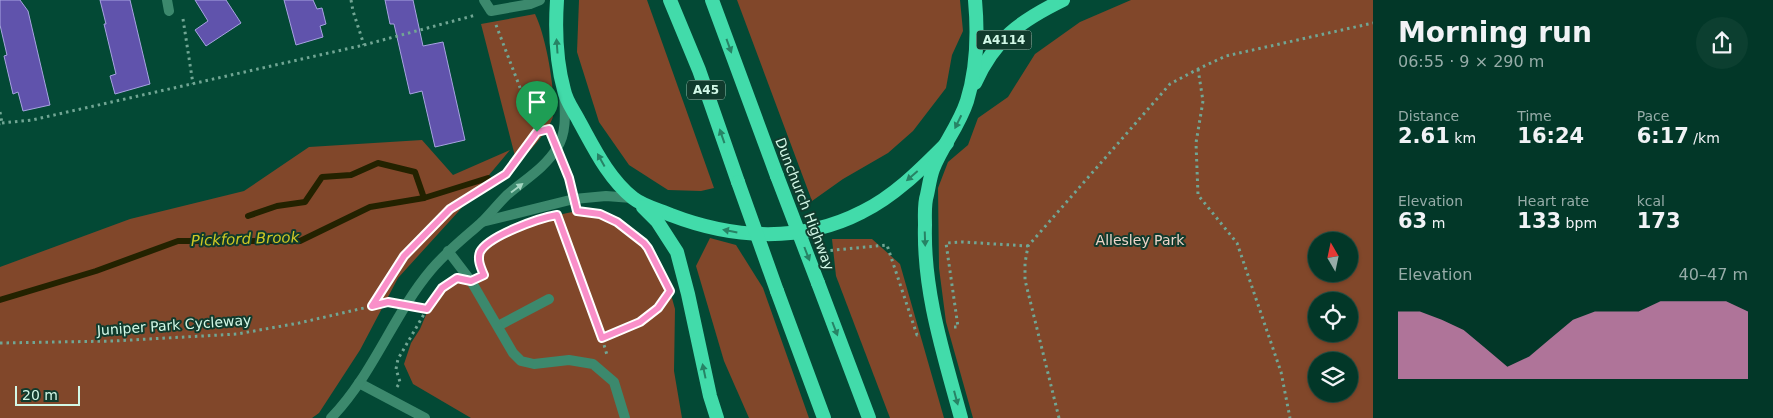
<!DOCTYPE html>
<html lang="en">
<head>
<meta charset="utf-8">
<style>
	body { margin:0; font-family:"DejaVu Sans",sans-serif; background:#0c3f30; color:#f1f3f6; height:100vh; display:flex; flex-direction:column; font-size:19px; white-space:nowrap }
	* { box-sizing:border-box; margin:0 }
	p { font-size:16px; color:#96aca8 }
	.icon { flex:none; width:28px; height:28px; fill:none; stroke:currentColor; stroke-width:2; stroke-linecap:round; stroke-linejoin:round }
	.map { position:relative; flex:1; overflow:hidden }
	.panel { display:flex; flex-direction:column; background:#023728; width:400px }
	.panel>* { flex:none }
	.needle { width:32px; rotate:351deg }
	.fabs { position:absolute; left:1308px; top:232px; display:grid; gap:10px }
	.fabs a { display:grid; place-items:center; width:50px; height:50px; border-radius:50%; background:#023728; box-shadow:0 1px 4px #0004,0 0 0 1px #235145; font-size:25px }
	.scale { position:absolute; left:15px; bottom:12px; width:65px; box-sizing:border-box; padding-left:5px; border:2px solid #d2f8e7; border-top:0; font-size:14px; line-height:18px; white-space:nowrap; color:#d2f8e7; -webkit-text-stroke:4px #113b2d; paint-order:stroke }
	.pin { position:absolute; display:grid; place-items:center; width:42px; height:42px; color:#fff; margin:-51px -21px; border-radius:50% 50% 50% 0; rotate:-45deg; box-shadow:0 0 5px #0007 }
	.pin .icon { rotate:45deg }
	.round { display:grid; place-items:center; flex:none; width:52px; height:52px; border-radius:26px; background:#0c3f30 }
	.headline { display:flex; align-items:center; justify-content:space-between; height:85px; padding:0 25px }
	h1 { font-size:28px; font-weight:700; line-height:38px }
	.figures { display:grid; grid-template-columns:repeat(3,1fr); gap:8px; height:85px; padding:5px 25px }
	.figures div { display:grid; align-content:center }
	.figures b { font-size:21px; font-weight:700 }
	.figures small { font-size:14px; font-weight:400 }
	.figures p { font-size:14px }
	.chart { height:140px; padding:10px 25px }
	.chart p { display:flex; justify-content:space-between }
	.chart svg { width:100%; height:90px; margin-top:5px; fill:#f98fc9; opacity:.7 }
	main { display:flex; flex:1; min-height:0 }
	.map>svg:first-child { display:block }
	.green { fill:#81472a; fill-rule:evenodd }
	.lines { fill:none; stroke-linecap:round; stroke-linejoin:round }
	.stream { stroke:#232200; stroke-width:6 }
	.building { fill:#6053ac; stroke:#a7a3e1 }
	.path { stroke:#71a694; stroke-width:3; stroke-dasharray:2.5 4; stroke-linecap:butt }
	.service { stroke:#3c896d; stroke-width:10 }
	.minor { stroke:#3c896d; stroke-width:10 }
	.trunk { stroke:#42dbaa; stroke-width:14 }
	.trunk-bridge { stroke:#42dbaa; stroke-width:14 }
	.oneway { fill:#278365 }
	.oneway2 { fill:#a5d7c2 }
	.route-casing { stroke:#fff; stroke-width:10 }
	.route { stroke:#f98fc9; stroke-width:6 }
	.labels { text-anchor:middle; stroke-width:4; stroke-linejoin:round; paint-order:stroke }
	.shield { fill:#113b2d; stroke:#98bfaf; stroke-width:1 }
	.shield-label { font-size:12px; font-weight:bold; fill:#d2f8e7 }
	.street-label { font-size:14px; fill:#d2f8e7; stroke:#113b2d }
	.park-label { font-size:14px; fill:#eed4c8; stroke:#113b2d }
	.water-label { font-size:15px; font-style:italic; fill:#cfc824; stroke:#113b2d }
</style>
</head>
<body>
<main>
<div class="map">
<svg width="1373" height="418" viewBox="0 0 1373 418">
	<rect width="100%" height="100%" fill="#034935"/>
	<g class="green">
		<path d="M 579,0 L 647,0 L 714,188 L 701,191 L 668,190 L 629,165 L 599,122 L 577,52 Z"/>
		<path d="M 737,0 L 960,0 L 963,31 L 952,55 L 946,88 L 913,131 L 888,153 L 843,179 L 812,201 Z"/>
		<path d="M 1131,0 L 1373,0 L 1373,418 L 973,418 L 946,322 L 939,268 L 938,188 L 948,162 L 968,145 L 978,118 L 1008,97 L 1035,54 L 1080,22 ZM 1316,241 L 1349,241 L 1349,274 L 1316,274 ZM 1316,301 L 1349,301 L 1349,334 L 1316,334 ZM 1316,361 L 1349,361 L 1349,394 L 1316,394 Z"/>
		<path d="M 535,14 C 546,36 556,92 553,116 C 552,124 535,146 529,151 C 525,154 520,157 516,160 L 481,24 Z"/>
		<path d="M 422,140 L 453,175 L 510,150 L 458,212 L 398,278 L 360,350 L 319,413 L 312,418 L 0,418 L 0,267 L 130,219 L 244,191 L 309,147 Z"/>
		<path d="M 577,211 C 605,210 630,229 648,249 L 670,291 L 675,309 L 674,371 L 682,418 L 471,418 L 413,384 L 404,364 L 411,343 L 420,329 L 433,298 L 442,287 L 457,279 L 471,281 L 483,275 C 481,268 477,259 481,252 C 483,247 491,243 496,240 C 523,223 546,217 577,211 Z"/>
		<path d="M 710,238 L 736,245 L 763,288 L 809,418 L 749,418 L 724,361 L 696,266 Z"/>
		<path d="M 832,239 L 872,239 L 900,264 L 944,418 L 890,418 L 836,276 Z"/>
	</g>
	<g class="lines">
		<g class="stream">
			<path d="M 248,216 L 277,206 L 305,202 L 322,177 L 351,175 L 378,163 L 415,172 L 424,198"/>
			<path d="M 0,300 L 96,271 L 178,241 L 300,241 L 370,207 L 424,198 L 488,178"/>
		</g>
	</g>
	<g class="building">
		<path d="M 0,0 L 20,0 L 28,11 L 50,105 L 23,111 L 18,92 L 13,94 L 4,56 L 7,55 L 0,25 Z"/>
		<path d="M 100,0 L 130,0 L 150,84 L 115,94 L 110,76 L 116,74 L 104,24 L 106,24 Z"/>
		<path d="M 195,0 L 226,0 L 241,23 L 206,46 L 195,30 L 208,21 Z"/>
		<path d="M 284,0 L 313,0 L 317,9 L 322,8 L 326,24 L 320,26 L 323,37 L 296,45 Z"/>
		<path d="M 385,0 L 413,0 L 423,46 L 443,42 L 465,140 L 435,147 L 422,91 L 410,94 L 394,24 L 390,24 Z"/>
	</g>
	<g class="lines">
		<g class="path">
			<path d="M 351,0 L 353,11 L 364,45"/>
			<path d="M 183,19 L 193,84"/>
			<path d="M 496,25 L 537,132 L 547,130"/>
			<path d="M 1198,69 L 1203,101 L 1196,143 L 1198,195 L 1237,243 L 1281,372 L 1290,418"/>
			<path d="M 0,112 L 2,123 L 0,124"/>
			<path d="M 2,123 L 32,120 L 364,45 L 476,15"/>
			<path d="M 564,165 L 571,186"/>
			<path d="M 507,172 L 537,132"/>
			<path d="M 598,213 C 616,219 636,233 647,247 C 654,256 659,269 664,279"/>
			<path d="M 557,217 L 602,338 L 607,355"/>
			<path d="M 824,251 L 887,245 L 917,335 L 921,334"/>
			<path d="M 480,266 L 481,251 L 489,244 L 506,233"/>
			<path d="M 372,305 L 404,256 L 450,209 L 501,178"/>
			<path d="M 421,308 L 427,309 L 442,287 L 452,282"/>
			<path d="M 954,327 L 958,327 L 946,243 L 963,242 L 1028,246"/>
			<path d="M 602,338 L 640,322 L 658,308 L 670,291"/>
			<path d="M 0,343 L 114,341 L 237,334 L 299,323 L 390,302"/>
			<path d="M 397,387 L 400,382 L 396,369 L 398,359 L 427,309"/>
			<path d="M 1059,418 L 1025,280 L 1025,263 L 1028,246 L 1170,84 L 1198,69 L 1226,56 L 1373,23"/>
		</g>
		<path class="service" d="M 498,326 L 549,299"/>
		<g class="minor">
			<path d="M 167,0 L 169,11"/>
			<path d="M 484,0 L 491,11 L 530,4 L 540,0"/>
			<path d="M 482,222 L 574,199 L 606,196 L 632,198"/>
			<path d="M 448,251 L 471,281 L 513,353 L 521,361 L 534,364 L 569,360 L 593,364 L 614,382 L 625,418"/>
			<path d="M 359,383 L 425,418"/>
			<path d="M 331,418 C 373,375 393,315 431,270 C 446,252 464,238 481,223 C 490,214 498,204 507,195 C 524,180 545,168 557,148 C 567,133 565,112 564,96"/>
		</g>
		<g class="trunk">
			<path d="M 557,0 C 555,30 556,61 564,90 C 566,101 574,111 579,121 C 594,148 608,178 633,198 C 643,206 659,210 671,215 C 733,239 802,243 862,212 C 895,196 922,168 947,143"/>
			<path d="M 670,0 L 699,70 L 738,182"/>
			<path d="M 712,0 L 777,176"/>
			<path d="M 975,83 C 995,39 1020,21 1063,0"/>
			<path d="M 643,207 L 657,221 L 677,252 L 688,294 L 710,396 L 717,418"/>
			<path d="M 818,283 L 869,418"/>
			<path d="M 777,291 L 824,418"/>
			<path d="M 961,418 C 944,355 923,292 925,225 C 925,215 924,204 927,195 C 929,186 930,177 933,169 C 942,146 959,126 967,101 C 977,69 978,33 975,0"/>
		</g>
		<g class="trunk-bridge">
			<path d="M 777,176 L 818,283"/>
			<path d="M 738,182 L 777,291"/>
		</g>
	</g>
	<defs><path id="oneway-solid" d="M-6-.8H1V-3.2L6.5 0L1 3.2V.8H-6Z" transform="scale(1.25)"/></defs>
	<g class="oneway">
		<use href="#oneway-solid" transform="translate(557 46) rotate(-94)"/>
		<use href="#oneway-solid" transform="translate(729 46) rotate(70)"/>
		<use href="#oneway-solid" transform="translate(958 122) rotate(116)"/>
		<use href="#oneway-solid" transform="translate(722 136) rotate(-109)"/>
		<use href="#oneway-solid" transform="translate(601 160) rotate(-119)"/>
		<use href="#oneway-solid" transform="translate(912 176) rotate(139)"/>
		<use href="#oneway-solid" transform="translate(730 231) rotate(-169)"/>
		<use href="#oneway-solid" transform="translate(925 239) rotate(88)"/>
		<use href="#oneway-solid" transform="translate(807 254) rotate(69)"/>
		<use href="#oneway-solid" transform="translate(835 329) rotate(69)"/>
		<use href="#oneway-solid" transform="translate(704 371) rotate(-102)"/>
		<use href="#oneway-solid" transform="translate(956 398) rotate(75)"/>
	</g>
	<use class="oneway2" href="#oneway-solid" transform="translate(517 188) rotate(-37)"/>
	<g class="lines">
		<defs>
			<path id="route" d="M 549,129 L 569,178 L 577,211 L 600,214 L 617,222 L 644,243 L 648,248 L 670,291 L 658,308 L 640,322 L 602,338 L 557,215 C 539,218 488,236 480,252 C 477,260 481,268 484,275 L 471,281 L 457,278 L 442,288 L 427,309 L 388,302 L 372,306 L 404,256 L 450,209 L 506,174 L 537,132 Z"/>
		</defs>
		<use href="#route" class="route-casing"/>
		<use href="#route" class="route"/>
	</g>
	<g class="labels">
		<g class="shield">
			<rect x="976.5" y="30.5" width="55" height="19" rx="4"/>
			<rect x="687" y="80.5" width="38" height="19" rx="4"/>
		</g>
		<g class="shield-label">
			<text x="1004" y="44">A4114</text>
			<text x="706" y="94">A45</text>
		</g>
		<g class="street-label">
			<text transform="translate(805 204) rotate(69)" y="5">Dunchurch Highway</text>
			<text transform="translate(174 325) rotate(-4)" y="5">Juniper Park Cycleway</text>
		</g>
		<g class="park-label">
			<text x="1140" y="245">Allesley Park</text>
		</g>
		<g class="water-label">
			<text transform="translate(245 239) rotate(-2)" y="5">Pickford Brook</text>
		</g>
	</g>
</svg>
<div class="fabs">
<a><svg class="needle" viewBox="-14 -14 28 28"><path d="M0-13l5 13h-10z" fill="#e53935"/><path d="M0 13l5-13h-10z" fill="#96aca8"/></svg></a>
<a><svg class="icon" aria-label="locate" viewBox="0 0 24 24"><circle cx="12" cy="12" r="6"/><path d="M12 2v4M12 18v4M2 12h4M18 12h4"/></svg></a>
<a><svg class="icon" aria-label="layers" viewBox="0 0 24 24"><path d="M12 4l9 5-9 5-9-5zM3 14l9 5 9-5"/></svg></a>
</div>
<div class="scale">20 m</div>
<div class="pin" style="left:537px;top:132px;background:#1e9e55"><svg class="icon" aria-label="arrive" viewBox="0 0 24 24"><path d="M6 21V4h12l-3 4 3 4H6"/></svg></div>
</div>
<section class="panel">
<div class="headline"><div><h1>Morning run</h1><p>06:55 · 9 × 290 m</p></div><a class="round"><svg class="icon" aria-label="share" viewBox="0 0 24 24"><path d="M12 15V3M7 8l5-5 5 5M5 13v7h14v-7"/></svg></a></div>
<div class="figures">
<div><p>Distance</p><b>2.61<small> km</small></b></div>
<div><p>Time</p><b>16:24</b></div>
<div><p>Pace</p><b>6:17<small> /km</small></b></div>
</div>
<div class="figures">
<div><p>Elevation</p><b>63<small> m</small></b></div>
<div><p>Heart rate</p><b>133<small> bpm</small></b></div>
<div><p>kcal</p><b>173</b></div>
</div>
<div class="chart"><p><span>Elevation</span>40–47 m</p>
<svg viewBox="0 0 160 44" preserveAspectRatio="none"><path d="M0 44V11L10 11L20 15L30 20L40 29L50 38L60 33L70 24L80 15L90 11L100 11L110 11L120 6L130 6L140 6L150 6L160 11V44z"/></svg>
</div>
</section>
</main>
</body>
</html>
